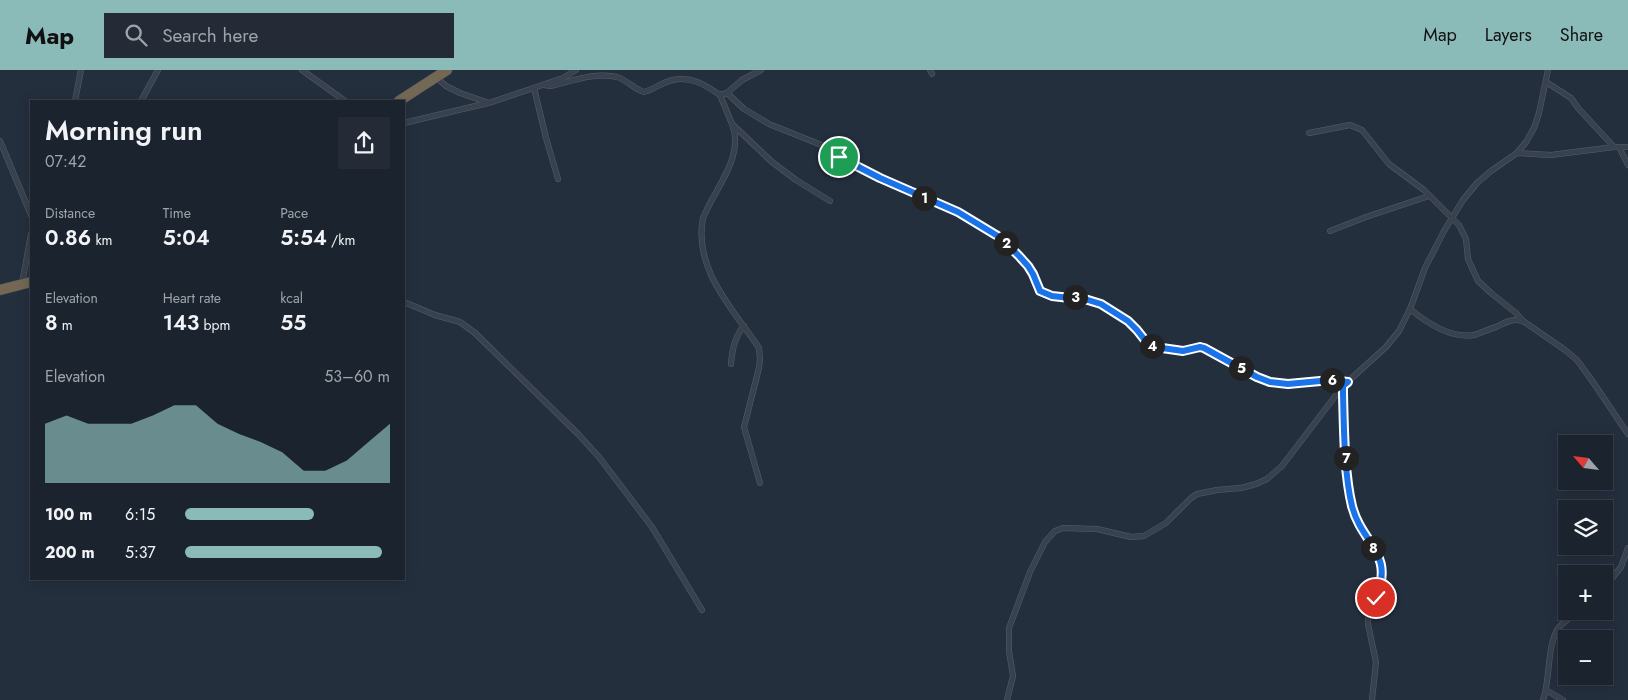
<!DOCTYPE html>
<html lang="en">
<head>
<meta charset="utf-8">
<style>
	body { margin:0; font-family:Jost,sans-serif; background:#242b36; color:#f1f3f6; height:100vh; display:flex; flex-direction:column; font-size:19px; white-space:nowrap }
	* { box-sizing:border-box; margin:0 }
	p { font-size:16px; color:#a0a4aa }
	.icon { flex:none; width:28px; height:28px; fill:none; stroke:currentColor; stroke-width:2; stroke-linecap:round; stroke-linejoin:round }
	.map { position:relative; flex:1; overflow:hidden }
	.panel { position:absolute; left:30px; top:30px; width:375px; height:480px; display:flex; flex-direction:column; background:#1b232e; border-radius:0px; box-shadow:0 2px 12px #0003,0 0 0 1px #39404a }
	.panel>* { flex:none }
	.needle { width:32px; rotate:298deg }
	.buttons { position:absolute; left:1558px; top:365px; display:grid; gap:10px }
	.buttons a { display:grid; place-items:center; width:55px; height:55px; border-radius:0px; background:#1b232e; box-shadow:0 2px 12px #0003,0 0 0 1px #39404a; font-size:25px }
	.pin { position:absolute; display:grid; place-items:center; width:42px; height:42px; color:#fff; margin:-21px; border:2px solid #fff; border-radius:50%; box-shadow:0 1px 5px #0007 }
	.km { position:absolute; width:25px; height:25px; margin:-12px; border-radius:50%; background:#222; color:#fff; font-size:14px; line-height:25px; text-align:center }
	.round { display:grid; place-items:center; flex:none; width:52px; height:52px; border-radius:0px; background:#242b36 }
	.overview { display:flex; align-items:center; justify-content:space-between; height:85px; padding:0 15px }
	h1 { font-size:28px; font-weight:600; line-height:38px }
	.metrics { display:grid; grid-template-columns:repeat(3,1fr); gap:8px; height:85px; padding:5px 15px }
	.metrics div { display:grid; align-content:center }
	.metrics b { font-size:21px; font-weight:600 }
	.metrics small { font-size:14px; font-weight:400 }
	.metrics p { font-size:14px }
	.chart { height:140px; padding:10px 15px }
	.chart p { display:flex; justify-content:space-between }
	.chart svg { width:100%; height:90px; margin-top:5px; fill:#8bbbb9; opacity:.7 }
	ul { padding:0 15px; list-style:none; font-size:16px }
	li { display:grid; grid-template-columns:80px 60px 1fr; align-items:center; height:38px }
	li i { height:12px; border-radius:6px; background:#8bbbb9 }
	header { display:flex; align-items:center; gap:30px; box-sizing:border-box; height:70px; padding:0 25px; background:#8bbbb9; color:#111 }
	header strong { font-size:24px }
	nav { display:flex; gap:28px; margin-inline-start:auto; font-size:18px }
	.search { width:350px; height:45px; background:#242b36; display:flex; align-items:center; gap:12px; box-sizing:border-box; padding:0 18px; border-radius:0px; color:#a0a4aa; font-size:19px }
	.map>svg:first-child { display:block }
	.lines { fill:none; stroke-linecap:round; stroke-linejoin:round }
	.street-casing { stroke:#565f6c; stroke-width:6 }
	.highway-casing { stroke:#434c59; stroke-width:11 }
	.street { stroke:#38414e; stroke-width:5 }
	.highway { stroke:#746855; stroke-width:10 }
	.route-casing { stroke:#fff; stroke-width:10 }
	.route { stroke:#1a73e8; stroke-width:6 }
</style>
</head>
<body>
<header>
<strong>Map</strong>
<div class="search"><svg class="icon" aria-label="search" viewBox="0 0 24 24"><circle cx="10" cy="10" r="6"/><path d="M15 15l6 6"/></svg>Search here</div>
<nav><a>Map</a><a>Layers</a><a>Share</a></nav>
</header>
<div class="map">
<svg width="1628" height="630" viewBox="0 0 1628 630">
	<rect width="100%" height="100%" fill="#242f3e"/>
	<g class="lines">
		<defs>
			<g id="street">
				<path d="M 302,0 L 345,31"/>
				<path d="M 930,0 L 932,4"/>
				<path d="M 437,8 L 446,16 L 460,23 L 489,33 L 563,8 L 576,0"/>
				<path d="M 1546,12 L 1571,28 L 1578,38 L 1614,77"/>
				<path d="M 544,15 L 551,16 C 572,11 595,2 617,7 C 627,10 634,19 644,22 C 654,19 663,12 673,10 C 692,6 705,15 720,25 L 727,23 L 742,10 L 761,0"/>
				<path d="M 534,18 L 546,68 L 558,109"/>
				<path d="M 727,23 L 744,39 L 769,54 L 824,76 L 845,91 L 880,108 L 958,142 L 1001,169 L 1019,186 L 1031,200 L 1040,221 L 1052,226 L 1089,229 L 1101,234 L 1128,251 L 1137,260 L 1148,274 L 1155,277 L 1183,281 L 1200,277 L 1204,278 L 1257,307 L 1270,312 L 1288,314 L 1331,310 L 1348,312"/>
				<path d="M 720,25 L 732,54 L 772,92 L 796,110 L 830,131"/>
				<path d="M 75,31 L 81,0"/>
				<path d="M 141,31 L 158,0"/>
				<path d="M 404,53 L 488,33"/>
				<path d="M 732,54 C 745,87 715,118 703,148 C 693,199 733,239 759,278 L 760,289 L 759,298 L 744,357 L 760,413"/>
				<path d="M 1309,63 L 1350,55 L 1362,60 L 1389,94 L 1424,120 L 1459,155 L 1466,169 L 1468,189 L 1478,211 L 1491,223 L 1516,243 L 1523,251 L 1565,280 L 1577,290 L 1593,312 L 1628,364"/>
				<path d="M 0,71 L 31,145"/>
				<path d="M 1619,77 L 1628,95"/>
				<path d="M 1517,83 L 1551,85 L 1614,77 L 1628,77"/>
				<path d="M 1330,161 L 1366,147 L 1429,126"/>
				<path d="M 22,214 L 31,164"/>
				<path d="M 404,232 L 435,245 L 460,252 L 475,263 L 578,364 L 599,387 L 652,457 L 702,540"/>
				<path d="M 1410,239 C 1427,253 1451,269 1474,265 C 1481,263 1489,259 1496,257 C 1505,253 1512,248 1522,251"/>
				<path d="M 731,294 C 732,280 735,266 744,256"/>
				<path d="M 1343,317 L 1346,395 L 1352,437 L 1369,470 L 1380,489 L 1382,496 L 1382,504 L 1379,519 L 1370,537 L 1368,545 L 1368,554 L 1376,592 L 1372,630"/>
				<path d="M 1604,518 L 1621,497 L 1628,478"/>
				<path d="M 1546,620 L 1563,630"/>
				<path d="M 1007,630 L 1013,606 L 1009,581 L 1009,558 L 1030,502 L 1045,472 L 1055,461 L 1063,458 L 1097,459 L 1131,467 L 1144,466 L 1166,453 L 1191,428 L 1197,424 L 1217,420 L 1241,418 L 1256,414 L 1267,409 L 1282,396 L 1343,316 L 1386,277 L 1399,261 L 1410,239 L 1425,198 L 1444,161 L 1463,130 L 1477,113 L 1491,101 L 1517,83 L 1526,72 L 1534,58 L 1539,43 L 1548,0"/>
				<path d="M 1543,630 C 1551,608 1546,573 1560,556 C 1565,551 1573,546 1579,541"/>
			</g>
			<g id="highway">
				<path d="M 399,31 L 447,0"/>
				<path d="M 0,220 L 31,212"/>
			</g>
		</defs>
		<use href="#street" class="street-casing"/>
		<use href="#highway" class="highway-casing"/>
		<use href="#street" class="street"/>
		<use href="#highway" class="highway"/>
	</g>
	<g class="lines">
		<defs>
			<path id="route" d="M 839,87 L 880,108 L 958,142 L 1001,168 L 1019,186 L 1028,196 L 1033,204 L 1040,221 L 1052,226 L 1088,230 L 1101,234 L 1128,251 L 1137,260 L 1148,274 L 1155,277 L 1183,281 L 1200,277 L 1204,278 L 1257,307 L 1270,312 L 1288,314 L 1331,310 L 1348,312 L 1343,316 L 1343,324 C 1344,358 1344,403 1352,436 C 1362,475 1395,482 1376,528"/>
		</defs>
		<use href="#route" class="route-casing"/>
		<use href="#route" class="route"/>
	</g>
</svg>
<div class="buttons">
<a><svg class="needle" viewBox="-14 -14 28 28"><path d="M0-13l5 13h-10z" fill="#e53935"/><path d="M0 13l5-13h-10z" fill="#a0a4aa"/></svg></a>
<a><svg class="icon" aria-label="layers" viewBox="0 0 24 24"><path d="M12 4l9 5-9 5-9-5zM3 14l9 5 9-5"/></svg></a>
<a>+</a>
<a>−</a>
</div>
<div class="pin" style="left:839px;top:87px;background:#1e9e55"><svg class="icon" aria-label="arrive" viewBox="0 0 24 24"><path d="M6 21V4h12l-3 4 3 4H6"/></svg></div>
<div class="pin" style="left:1376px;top:528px;background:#d93025"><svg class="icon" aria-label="check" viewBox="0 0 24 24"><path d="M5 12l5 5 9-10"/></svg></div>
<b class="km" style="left:924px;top:128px">1</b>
<b class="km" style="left:1006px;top:173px">2</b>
<b class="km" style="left:1075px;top:227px">3</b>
<b class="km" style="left:1152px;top:276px">4</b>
<b class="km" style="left:1241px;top:298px">5</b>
<b class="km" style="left:1332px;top:310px">6</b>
<b class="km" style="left:1346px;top:388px">7</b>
<b class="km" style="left:1373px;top:478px">8</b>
<section class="panel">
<div class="overview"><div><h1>Morning run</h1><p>07:42</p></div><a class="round"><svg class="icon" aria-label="share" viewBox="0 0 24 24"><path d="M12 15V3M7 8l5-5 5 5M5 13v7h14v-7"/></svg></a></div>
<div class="metrics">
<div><p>Distance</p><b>0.86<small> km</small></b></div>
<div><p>Time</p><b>5:04</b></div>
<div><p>Pace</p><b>5:54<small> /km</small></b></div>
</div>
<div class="metrics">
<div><p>Elevation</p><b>8<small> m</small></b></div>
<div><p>Heart rate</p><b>143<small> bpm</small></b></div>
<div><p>kcal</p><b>55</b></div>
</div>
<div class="chart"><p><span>Elevation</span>53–60 m</p>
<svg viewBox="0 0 160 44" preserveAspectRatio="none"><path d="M0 44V15L10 11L20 15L30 15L40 15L50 11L60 6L70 6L80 15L90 20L100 24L110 29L120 38L130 38L140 33L150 24L160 15V44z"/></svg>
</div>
<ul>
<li><b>100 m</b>6:15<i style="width:63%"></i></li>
<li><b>200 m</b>5:37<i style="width:96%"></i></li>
</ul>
</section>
</div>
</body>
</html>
